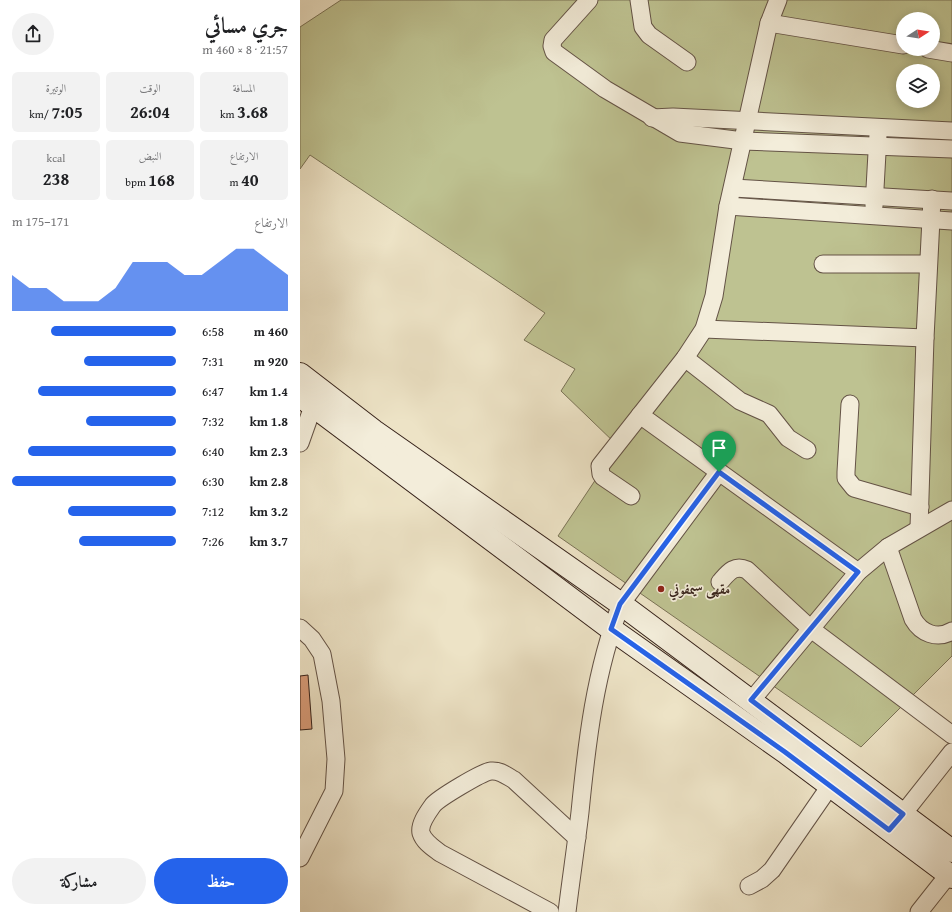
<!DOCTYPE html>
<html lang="ar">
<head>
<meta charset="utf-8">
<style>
	body { margin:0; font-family:"Gentium Book Plus",Amiri,serif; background:#f2f2f2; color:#202124; direction:rtl; height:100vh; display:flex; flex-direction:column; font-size:15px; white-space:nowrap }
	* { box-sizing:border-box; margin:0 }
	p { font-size:13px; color:#757577 }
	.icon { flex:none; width:22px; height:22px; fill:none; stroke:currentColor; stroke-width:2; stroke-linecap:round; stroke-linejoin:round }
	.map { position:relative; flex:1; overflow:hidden; direction:ltr }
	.panel { display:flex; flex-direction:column; background:#fff; width:300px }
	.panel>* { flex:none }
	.needle { width:26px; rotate:78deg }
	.buttons { position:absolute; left:596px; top:12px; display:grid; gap:8px }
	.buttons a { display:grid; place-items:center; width:44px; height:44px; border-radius:50%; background:#fff; box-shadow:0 2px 10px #0003; font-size:20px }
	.pin { position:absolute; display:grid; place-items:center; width:34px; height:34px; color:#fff; margin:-41px -17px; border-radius:50% 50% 50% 0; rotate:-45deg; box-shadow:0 0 4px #0007 }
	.pin .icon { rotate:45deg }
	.round { display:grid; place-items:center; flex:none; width:42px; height:42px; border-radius:21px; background:#f2f2f2 }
	.headline { display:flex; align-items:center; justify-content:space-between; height:68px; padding:0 12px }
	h1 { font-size:22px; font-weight:800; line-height:30px }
	.stats { display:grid; grid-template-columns:repeat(3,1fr); gap:6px; height:68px; padding:4px 12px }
	.stats div { display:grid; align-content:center; border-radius:6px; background:#f2f2f2; text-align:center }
	.stats b { font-size:17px; font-weight:800 }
	.stats small { font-size:11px; font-weight:400 }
	.stats p { font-size:11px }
	.chart { height:112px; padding:8px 12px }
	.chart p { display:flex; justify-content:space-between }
	.chart svg { width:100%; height:72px; margin-top:4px; fill:#2563eb; opacity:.7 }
	.cta { display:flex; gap:8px; margin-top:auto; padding:8px 12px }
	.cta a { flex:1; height:46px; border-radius:24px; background:#2563eb; color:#fff; font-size:16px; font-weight:800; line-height:46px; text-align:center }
	.cta a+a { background:#f2f2f2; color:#202124 }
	ul { padding:0 12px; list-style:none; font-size:13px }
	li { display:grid; grid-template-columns:64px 48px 1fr; align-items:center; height:30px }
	li i { height:10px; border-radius:5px; background:#2563eb }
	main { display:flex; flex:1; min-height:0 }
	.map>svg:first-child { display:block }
	.green { fill:#bec291; stroke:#7a7256; fill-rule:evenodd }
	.building { fill:#d89c79; stroke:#37231b }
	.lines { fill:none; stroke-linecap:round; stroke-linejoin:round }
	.minor-casing { stroke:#645346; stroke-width:19 }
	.secondary-casing { stroke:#37231b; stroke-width:24 }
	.minor { stroke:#f3edda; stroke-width:17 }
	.secondary { stroke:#f3edda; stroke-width:22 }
	.route-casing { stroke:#fff; stroke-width:8 }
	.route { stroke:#2563eb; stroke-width:5 }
	.poi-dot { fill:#8f2418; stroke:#f3edda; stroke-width:1.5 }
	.labels { text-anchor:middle; stroke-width:3.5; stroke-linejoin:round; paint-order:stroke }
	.poi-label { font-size:14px; font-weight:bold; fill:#37231b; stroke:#f3edda; text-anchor:start }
</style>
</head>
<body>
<main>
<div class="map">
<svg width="652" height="912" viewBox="0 0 652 912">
	<rect width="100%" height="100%" fill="#ede3c6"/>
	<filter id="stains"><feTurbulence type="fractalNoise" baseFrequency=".005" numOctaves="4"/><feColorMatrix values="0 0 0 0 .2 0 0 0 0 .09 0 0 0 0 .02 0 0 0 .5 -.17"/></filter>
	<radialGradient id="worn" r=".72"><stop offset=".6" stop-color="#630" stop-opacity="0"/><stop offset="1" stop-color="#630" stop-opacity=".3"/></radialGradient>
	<path class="green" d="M 41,0 L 652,0 L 652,656 L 561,747 L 258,536 L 318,446 L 261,391 L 275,369 L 224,340 L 245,313 L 10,155 L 0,169 L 0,27 ZM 603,19 L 633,19 L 633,49 L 603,49 ZM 603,71 L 633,71 L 633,101 L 603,101 Z"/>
	<path class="building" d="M 8,675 L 12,729 L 0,730 L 0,676 Z"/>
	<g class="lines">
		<defs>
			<g id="minor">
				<path d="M 289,0 L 253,40 L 252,46 L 254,52 L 305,89 L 380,133 L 443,141 L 652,149"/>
				<path d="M 339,0 L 343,27 L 349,35 L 387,62"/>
				<path d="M 469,23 L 603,45"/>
				<path d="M 628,49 L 652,53"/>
				<path d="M 352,118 L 373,117 L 652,131"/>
				<path d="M 433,188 L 652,201"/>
				<path d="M 428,206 L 652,221"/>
				<path d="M 574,206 L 578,135"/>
				<path d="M 523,264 L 628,264"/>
				<path d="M 404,329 L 625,338"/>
				<path d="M 385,358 L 440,401 L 469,414 L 488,438 L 507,450"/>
				<path d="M 550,404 L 546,472 L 546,478 L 554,488 L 620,507"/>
				<path d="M 340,415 L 558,572"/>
				<path d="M 0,443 L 17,395"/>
				<path d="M 331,496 L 303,477 L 301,474 L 300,466 L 385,358 L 404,329 L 414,296 L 428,206 L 469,23 L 478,0"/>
				<path d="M 619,528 L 625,338 L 632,199"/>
				<path d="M 588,547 L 613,619 C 621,633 637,640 652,631"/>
				<path d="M 420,582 C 428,573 434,564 447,570 L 511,629 L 652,735"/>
				<path d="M 0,628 L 12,639 L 22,654 L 31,701 L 36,759 L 34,791 L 0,858"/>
				<path d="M 451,701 L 558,572 L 588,547 L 652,510"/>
				<path d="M 595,824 L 652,752"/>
				<path d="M 449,886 L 462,879 L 472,870 L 530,786"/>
				<path d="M 250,912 L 140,853 C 132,847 124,842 121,833 C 119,824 128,812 133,805 C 139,798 182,772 191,771 C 200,770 207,776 214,780 L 277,838"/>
				<path d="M 267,912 C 271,879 276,846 280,812 C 287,741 295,671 321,604 L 419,472"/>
				<path d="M 619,912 L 649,874"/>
			</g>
			<g id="secondary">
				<path d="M 0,374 L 74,431 L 321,604 L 652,851"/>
				<path d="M 0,396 L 311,629 L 485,752 L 652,877"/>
			</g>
		</defs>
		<use href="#minor" class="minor-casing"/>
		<use href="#secondary" class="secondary-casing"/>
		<use href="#minor" class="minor"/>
		<use href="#secondary" class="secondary"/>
	</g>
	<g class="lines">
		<defs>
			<path id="route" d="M 419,472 L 558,572 L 451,700 L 603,814 L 589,830 L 485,752 L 311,629 L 320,604 Z"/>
		</defs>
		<use href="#route" class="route-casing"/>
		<use href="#route" class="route"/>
	</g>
	<circle class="poi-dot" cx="361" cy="589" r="4"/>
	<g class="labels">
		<g class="poi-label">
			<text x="369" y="594">مقهى سيمفوني</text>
		</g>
	</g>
	<rect width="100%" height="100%" filter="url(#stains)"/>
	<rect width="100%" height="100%" fill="url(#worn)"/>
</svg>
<div class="buttons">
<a><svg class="needle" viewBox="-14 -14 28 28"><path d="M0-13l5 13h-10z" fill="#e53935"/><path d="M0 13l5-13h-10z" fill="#757577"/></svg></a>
<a><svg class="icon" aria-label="layers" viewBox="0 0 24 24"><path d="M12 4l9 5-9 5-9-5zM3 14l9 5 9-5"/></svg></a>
</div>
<div class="pin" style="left:419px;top:472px;background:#1e9e55"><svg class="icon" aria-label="arrive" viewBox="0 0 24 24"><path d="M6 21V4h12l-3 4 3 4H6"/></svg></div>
</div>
<section class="panel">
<div class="headline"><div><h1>جري مسائي</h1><p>21:57 · 8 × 460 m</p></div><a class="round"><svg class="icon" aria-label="share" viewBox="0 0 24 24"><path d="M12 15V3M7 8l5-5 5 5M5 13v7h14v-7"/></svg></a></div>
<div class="stats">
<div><p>المسافة</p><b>3.68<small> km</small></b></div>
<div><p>الوقت</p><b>26:04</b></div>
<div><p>الوتيرة</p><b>7:05<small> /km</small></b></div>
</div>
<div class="stats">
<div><p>الارتفاع</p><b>40<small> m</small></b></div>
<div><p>النبض</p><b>168<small> bpm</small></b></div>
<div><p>kcal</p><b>238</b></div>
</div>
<div class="chart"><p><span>الارتفاع</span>171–175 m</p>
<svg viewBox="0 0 160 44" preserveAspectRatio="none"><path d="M0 44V22L10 30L20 30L30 38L40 38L50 38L60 30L70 14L80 14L90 14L100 22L110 22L120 14L130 6L140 6L150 14L160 22V44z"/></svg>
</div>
<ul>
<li><b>460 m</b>6:58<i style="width:76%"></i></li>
<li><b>920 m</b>7:31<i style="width:56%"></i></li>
<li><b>1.4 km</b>6:47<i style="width:84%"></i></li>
<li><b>1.8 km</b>7:32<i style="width:55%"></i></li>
<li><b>2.3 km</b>6:40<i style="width:90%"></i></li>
<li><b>2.8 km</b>6:30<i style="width:100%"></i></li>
<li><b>3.2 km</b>7:12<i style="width:66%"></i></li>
<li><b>3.7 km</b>7:26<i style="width:59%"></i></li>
</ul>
<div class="cta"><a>حفظ</a><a>مشاركة</a></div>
</section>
</main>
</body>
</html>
